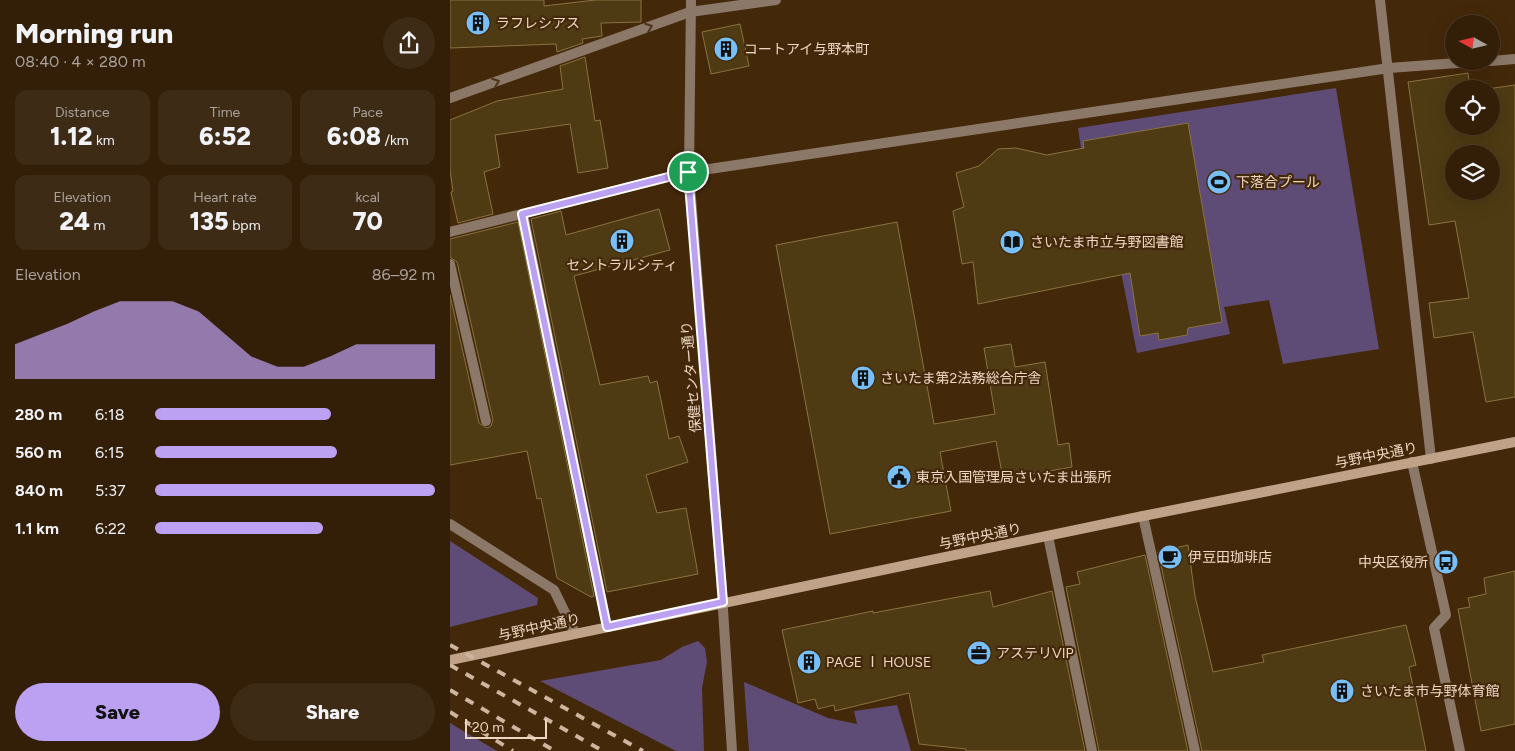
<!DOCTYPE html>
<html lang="en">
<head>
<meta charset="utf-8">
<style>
	body { margin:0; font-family:Figtree,"Noto Sans JP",sans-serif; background:#3e2b16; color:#f1f3f6; height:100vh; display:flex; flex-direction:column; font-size:19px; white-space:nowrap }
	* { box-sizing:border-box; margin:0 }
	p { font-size:16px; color:#a9a29c }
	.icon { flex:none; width:28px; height:28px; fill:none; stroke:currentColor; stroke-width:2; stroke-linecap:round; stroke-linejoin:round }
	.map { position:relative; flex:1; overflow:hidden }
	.panel { display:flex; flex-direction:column; background:#331e08; width:450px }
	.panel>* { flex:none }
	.needle { width:32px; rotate:278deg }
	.controls { position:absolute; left:995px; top:15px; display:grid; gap:10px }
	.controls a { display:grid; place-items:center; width:55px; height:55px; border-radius:50%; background:#331e08; box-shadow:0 5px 20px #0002,0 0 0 1px #4e3c29; font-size:25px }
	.scale { position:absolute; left:15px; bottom:12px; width:82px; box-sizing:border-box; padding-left:5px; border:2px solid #edd6c2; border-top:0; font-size:14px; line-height:18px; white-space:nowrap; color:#edd6c2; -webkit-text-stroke:4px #44280a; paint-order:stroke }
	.pin { position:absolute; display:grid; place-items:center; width:42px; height:42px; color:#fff; margin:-21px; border:2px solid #fff; border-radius:50%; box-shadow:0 1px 5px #0007 }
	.round { display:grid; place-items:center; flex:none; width:52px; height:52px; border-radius:26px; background:#3e2b16 }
	.head { display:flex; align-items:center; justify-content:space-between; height:85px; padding:0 15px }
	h1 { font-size:28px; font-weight:800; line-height:38px }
	.stats { display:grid; grid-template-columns:repeat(3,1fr); gap:8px; height:85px; padding:5px 15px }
	.stats div { display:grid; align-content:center; border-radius:12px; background:#3e2b16; text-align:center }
	.stats b { font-size:25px; font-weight:800 }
	.stats small { font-size:14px; font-weight:400 }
	.stats p { font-size:14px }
	.chart { height:140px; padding:10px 15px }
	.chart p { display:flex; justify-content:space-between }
	.chart svg { width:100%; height:90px; margin-top:5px; fill:#bca0f2; opacity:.7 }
	.button { display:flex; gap:10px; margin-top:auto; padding:10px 15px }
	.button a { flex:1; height:58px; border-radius:30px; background:#bca0f2; color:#111; font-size:20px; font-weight:800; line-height:58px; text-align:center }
	.button a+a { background:#3e2b16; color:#f1f3f6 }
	ul { padding:0 15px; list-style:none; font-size:16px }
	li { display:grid; grid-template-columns:80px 60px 1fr; align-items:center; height:38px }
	li i { height:12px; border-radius:6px; background:#bca0f2 }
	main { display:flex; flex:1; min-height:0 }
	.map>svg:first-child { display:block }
	.green { fill:#5e4c76 }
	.building { fill:#4e3b13; stroke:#8b7241; fill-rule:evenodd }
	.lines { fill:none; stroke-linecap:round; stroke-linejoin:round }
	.lane { stroke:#8b7868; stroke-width:10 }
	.street { stroke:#8b7868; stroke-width:10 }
	.secondary { stroke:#bfa288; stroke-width:10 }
	.rail { stroke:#cdb59f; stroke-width:4; stroke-dasharray:9 9; stroke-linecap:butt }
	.oneway { stroke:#4f3418 }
	.route-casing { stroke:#fff; stroke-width:10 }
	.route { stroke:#bca0f2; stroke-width:6 }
	.labels { text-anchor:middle; stroke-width:4.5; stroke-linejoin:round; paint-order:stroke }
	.poi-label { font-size:14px; fill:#edd6c2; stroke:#44280a; text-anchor:start }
	.street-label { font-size:14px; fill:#edd6c2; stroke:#44280a }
</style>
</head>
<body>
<main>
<section class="panel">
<div class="head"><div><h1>Morning run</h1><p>08:40 · 4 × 280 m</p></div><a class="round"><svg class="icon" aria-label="share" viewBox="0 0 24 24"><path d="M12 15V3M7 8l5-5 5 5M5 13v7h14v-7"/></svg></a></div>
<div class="stats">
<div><p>Distance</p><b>1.12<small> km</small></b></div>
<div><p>Time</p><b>6:52</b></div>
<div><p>Pace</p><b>6:08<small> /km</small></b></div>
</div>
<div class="stats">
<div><p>Elevation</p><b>24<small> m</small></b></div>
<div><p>Heart rate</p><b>135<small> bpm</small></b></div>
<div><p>kcal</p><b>70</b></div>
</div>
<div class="chart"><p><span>Elevation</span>86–92 m</p>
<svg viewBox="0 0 160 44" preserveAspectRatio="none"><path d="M0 44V27L10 22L20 17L30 11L40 6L50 6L60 6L70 11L80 22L90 33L100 38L110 38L120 33L130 27L140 27L150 27L160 27V44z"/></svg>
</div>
<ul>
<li><b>280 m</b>6:18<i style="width:63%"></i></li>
<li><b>560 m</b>6:15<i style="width:65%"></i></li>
<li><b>840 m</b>5:37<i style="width:100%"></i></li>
<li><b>1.1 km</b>6:22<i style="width:60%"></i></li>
</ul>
<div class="button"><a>Save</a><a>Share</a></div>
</section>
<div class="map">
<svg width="1065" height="751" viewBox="0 0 1065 751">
	<rect width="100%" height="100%" fill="#44280a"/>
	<g class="green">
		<path d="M 886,88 L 929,349 L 833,364 L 819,300 L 774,307 L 780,334 L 687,353 L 664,236 L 644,236 L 628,128 Z"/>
		<path d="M 0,541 L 88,598 L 87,605 L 0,627 Z"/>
		<path d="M 248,641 L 255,648 L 257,662 L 252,688 L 254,751 L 226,751 L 90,681 L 211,660 L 232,647 Z"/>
		<path d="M 294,682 L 378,718 L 407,724 L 404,711 L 447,705 L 461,751 L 299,751 Z"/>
		<path d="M 0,723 L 47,751 L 0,751 Z"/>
	</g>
	<g class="building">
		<path d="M 0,0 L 94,0 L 94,6 L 145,0 L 191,0 L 191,22 L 151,23 L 152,36 L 132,39 L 133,43 L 107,52 L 106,44 L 0,48 Z"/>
		<path d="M 290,24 L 299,66 L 261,74 L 252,32 Z"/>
		<path d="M 135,57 L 145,121 L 150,120 L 158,168 L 128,173 L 120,124 L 45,135 L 50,167 L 34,172 L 43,214 L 8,223 L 1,192 L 3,191 L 0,170 L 0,120 L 47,101 L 113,89 L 110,66 Z"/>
		<path d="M 1018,73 L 1020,89 L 1004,89 L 1004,126 L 1041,126 L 1041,89 L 1037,89 L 1065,85 L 1065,397 L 1036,402 L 1023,332 L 984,338 L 979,303 L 1019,298 L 1005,221 L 979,225 L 958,82 ZM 1004,154 L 1041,154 L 1041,191 L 1004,191 Z"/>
		<path d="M 738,123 L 772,322 L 738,328 L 737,335 L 709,340 L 708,333 L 690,336 L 680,273 L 528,304 L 523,262 L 512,264 L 503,211 L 514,207 L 506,173 L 529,166 L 548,149 L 566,148 L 597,155 L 634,148 L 633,141 Z"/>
		<path d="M 209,209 L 220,250 L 124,276 L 150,385 L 198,376 L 200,383 L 207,381 L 219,439 L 229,436 L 238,462 L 196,475 L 207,513 L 236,508 L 248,574 L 157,592 L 81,219 L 111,211 L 116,235 Z"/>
		<path d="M 68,222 L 144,596 L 141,597 L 107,578 L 91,498 L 87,499 L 77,451 L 0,465 L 0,295 L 29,423 L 37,428 L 41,426 L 43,420 L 7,262 L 0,257 L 0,239 Z"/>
		<path d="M 447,222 L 484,424 L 545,414 L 534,348 L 561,344 L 565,367 L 595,362 L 608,445 L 619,443 L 622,467 L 553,479 L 546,441 L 490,452 L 501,511 L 380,534 L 326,245 Z"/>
		<path d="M 738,545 L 745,596 L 763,672 L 814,662 L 812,655 L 956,625 L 966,665 L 959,667 L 976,751 L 752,751 L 708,552 Z"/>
		<path d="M 695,555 L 738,751 L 649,751 L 616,587 L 630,584 L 627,572 Z"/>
		<path d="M 1065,571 L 1065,724 L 1031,731 L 1008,609 L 1020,607 L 1018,598 L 1036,594 L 1034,578 Z"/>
		<path d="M 540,591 L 543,607 L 602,591 L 635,751 L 516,751 L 516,749 L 469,744 L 459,693 L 385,711 L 384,705 L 368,709 L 365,699 L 348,703 L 332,630 L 423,611 L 423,613 Z"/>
	</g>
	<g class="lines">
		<g class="lane">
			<path d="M 73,214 L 157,627"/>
			<path d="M 0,264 L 36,421"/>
			<path d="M 962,462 L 996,615 L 984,628 L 1010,751"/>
		</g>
		<g class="street">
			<path d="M 241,0 L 239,172 L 271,578 L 282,751"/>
			<path d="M 930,0 L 981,459"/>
			<path d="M 1041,61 L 1065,59"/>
			<path d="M 0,98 L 240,12 L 326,0"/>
			<path d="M 0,232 L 239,172 L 939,68 L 1034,61"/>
			<path d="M 693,516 L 745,751"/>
			<path d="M 0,524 L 104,590 L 125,633"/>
			<path d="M 598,536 L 642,751"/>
		</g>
		<path class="secondary" d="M 0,660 L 693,516 L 1065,442"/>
		<g class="rail">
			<path d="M 0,645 L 193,751"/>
			<path d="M 0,665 L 153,751"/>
			<path d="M 0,690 L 105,751"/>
			<path d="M 0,712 L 63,751"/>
		</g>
	</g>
	<defs><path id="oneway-chevron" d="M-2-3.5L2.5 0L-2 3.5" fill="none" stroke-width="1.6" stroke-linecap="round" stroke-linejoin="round" transform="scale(1.25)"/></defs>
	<g class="oneway">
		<use href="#oneway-chevron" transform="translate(199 27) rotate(-20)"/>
		<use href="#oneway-chevron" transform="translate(46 82) rotate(-20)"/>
	</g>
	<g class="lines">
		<defs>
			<path id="route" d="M 238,172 L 273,602 L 157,627 L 72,214 Z"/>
		</defs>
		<use href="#route" class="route-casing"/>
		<use href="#route" class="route"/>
	</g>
	<defs>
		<symbol id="building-disc" viewBox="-11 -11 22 22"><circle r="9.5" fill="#78bff7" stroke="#44280a"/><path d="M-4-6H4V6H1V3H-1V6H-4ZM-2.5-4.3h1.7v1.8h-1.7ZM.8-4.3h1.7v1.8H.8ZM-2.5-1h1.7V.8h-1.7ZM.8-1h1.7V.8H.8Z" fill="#111"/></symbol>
		<symbol id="stadium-disc" viewBox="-11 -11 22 22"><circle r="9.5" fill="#78bff7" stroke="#44280a"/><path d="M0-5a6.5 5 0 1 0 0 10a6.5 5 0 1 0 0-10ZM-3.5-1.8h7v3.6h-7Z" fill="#111"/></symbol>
		<symbol id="library-disc" viewBox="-11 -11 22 22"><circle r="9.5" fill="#78bff7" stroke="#44280a"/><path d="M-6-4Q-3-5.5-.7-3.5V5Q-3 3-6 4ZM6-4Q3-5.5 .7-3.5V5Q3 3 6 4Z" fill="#111"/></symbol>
		<symbol id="civic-disc" viewBox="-11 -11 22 22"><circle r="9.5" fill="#78bff7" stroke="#44280a"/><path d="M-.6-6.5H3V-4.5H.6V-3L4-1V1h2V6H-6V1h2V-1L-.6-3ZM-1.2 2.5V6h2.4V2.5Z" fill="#111"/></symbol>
		<symbol id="cafe-disc" viewBox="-11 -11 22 22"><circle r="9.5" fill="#78bff7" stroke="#44280a"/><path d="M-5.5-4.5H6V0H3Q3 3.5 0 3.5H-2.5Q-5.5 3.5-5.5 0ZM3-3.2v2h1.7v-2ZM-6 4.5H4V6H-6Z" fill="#111"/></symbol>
		<symbol id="bus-disc" viewBox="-11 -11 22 22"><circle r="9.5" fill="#78bff7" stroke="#44280a"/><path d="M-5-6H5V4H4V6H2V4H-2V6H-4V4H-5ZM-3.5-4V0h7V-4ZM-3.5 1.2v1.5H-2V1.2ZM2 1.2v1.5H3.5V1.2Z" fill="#111"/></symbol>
		<symbol id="office-disc" viewBox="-11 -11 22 22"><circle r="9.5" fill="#78bff7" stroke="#44280a"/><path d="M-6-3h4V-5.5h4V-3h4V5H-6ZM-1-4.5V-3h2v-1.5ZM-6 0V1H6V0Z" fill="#111"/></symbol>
	</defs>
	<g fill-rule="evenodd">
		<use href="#building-disc" x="14" y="9" width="28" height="28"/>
		<use href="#building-disc" x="262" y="35" width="28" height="28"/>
		<use href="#stadium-disc" x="755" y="168" width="28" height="28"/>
		<use href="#building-disc" x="158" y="227" width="28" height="28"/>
		<use href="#library-disc" x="548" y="228" width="28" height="28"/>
		<use href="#building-disc" x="399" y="364" width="28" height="28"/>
		<use href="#civic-disc" x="435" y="463" width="28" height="28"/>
		<use href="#cafe-disc" x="706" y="543" width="28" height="28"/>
		<use href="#bus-disc" x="982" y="548" width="28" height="28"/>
		<use href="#office-disc" x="515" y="639" width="28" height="28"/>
		<use href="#building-disc" x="345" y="648" width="28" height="28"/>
		<use href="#building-disc" x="878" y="677" width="28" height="28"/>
	</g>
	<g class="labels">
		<g class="poi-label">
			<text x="46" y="28">ラフレシアス</text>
			<text x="294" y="54">コートアイ与野本町</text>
			<text x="786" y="187">下落合プール</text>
			<text x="580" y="247">さいたま市立与野図書館</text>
			<text x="172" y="270" text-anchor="middle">セントラルシティ</text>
			<text x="430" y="383">さいたま第2法務総合庁舎</text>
			<text x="466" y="482">東京入国管理局さいたま出張所</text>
			<text x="738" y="562">伊豆田珈琲店</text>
			<text x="978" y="567" text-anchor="end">中央区役所</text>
			<text x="546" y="658">アステリVIP</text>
			<text x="376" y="667">PAGE Ⅰ HOUSE</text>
			<text x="910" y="696">さいたま市与野体育館</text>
		</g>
		<g class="street-label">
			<text transform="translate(241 377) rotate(-95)" y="5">保健センター通り</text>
			<text transform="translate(926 455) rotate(-11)" y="5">与野中央通り</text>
			<text transform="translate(530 536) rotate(-11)" y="5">与野中央通り</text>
			<text transform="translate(89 627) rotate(-12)" y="5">与野中央通り</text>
		</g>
	</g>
</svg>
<div class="controls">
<a><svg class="needle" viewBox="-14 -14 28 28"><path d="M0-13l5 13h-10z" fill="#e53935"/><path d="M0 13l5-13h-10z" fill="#a9a29c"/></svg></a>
<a><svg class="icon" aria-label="locate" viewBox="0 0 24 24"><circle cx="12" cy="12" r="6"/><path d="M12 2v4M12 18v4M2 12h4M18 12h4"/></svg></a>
<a><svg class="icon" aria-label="layers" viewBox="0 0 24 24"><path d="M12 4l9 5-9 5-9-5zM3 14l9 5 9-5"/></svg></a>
</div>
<div class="scale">20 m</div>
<div class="pin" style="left:238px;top:172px;background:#1e9e55"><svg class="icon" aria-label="arrive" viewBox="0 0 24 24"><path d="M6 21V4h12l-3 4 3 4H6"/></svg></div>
</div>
</main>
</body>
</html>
